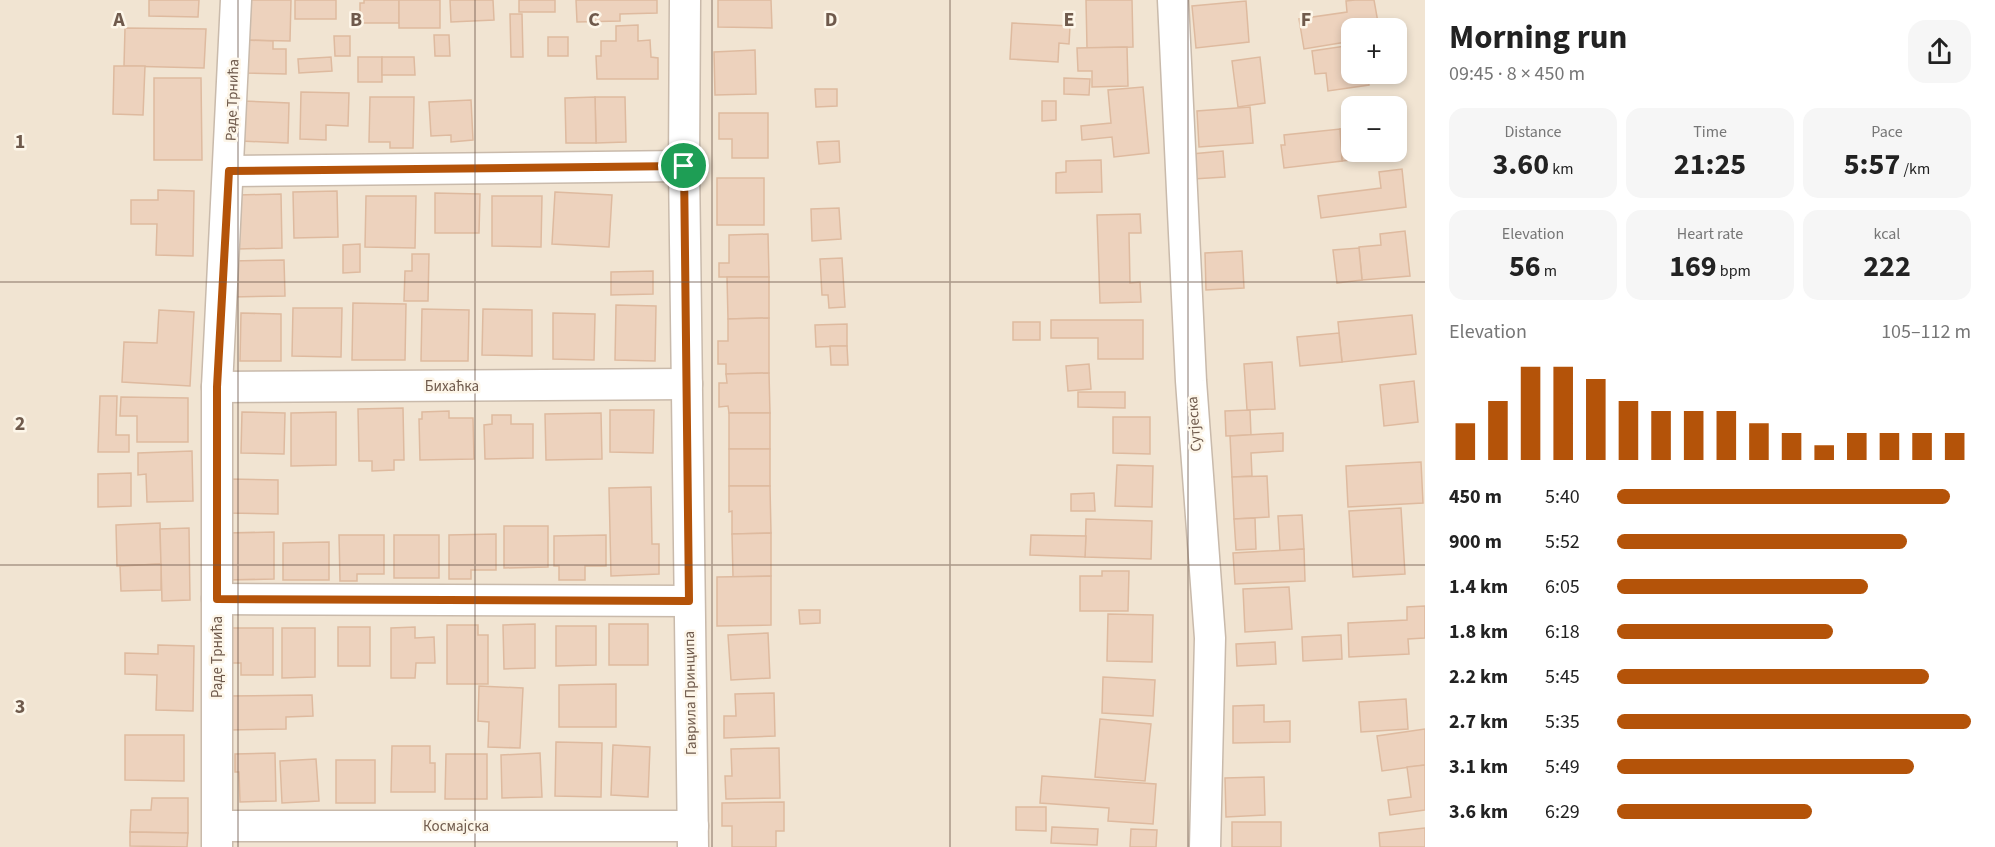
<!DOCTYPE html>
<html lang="en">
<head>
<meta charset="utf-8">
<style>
	body { margin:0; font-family:"Source Sans 3",sans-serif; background:#f6f6f6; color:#222; height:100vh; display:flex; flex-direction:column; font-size:22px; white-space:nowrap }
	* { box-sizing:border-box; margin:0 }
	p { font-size:20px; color:#767676 }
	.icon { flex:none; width:33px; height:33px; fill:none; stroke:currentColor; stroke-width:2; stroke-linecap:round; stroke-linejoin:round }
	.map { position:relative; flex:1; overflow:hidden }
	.panel { display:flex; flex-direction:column; background:#fff; width:570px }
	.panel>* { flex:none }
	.buttons { position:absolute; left:1341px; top:18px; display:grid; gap:12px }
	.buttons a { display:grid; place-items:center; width:66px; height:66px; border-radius:12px; background:#fff; box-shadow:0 3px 9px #0003; font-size:30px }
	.pin { position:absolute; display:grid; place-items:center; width:51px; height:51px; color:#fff; margin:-26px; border:3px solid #fff; border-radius:50%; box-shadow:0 2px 6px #0007 }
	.round { display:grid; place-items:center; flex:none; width:63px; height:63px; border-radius:18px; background:#f6f6f6 }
	.head { display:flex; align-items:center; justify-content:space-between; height:102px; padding:0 24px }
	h1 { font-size:33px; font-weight:700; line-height:45px }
	.stats { display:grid; grid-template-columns:repeat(3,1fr); gap:9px; height:102px; padding:6px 24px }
	.stats div { display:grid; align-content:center; border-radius:15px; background:#f6f6f6; text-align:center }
	.stats b { font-size:30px; font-weight:700 }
	.stats small { font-size:16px; font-weight:400 }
	.stats p { font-size:16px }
	.chart { height:168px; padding:12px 24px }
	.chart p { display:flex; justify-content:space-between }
	.chart svg { width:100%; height:108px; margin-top:6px; stroke:#b45309; stroke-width:6 }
	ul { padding:0 24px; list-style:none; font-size:20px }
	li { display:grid; grid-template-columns:96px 72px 1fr; align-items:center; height:45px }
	li i { height:15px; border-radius:8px; background:#b45309 }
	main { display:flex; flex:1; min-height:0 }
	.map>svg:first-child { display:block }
	.residential { fill:#f1e4d2; fill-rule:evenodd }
	.building { fill:#edd2bd; stroke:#deba9f; stroke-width:1.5 }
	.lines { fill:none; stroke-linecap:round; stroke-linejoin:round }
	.street-casing { stroke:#c9baab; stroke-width:33 }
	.street { stroke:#fff; stroke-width:30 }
	.route-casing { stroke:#fff; stroke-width:12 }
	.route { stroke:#b45309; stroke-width:8 }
	.grid { fill:none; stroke:#6f5a4c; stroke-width:1.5; stroke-opacity:0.55 }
	.labels { text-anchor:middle; stroke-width:5; stroke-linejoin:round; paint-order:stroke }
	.street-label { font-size:15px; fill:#6f5a4c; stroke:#fdf6e9 }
	.grid-label { font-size:20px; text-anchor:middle; font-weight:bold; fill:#6f5a4c; stroke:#fdf6e9; stroke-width:5; stroke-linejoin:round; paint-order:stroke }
</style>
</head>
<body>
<main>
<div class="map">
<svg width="1425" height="847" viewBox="0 0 1425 847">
	<rect width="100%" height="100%" fill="#faf2e3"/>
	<path class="residential" d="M 0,0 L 1425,0 L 1425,847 L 0,847 ZM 1352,28 L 1396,28 L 1396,74 L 1352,74 ZM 1352,106 L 1396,106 L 1396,152 L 1352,152 Z"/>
	<g class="building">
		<path d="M 149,0 L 199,0 L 198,17 L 149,16 Z"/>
		<path d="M 245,0 L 291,0 L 290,41 L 245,40 Z"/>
		<rect x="295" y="0" width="41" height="19"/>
		<path d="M 364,0 L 399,0 L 399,23 L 360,23 L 360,3 L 364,3 Z"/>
		<rect x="399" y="0" width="41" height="28"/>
		<path d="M 450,0 L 493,0 L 494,20 L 451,22 Z"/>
		<rect x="519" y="0" width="36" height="12"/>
		<path d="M 576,0 L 657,0 L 657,13 L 620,14 L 620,21 L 577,22 Z"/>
		<path d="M 718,0 L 771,0 L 772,28 L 718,27 Z"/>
		<path d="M 1086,0 L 1132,0 L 1133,47 L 1087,48 Z"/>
		<path d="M 1355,0 L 1374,0 L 1379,28 L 1352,28 L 1352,41 L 1304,49 L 1299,19 L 1347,12 L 1346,1 Z"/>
		<path d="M 1246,1 L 1249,42 L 1196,48 L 1192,6 Z"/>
		<path d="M 510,14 L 522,14 L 523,57 L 511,57 Z"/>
		<path d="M 1012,23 L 1070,26 L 1069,44 L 1059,43 L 1058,62 L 1010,59 Z"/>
		<path d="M 638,25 L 638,41 L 650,40 L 651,57 L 658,58 L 658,79 L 597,79 L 596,56 L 601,56 L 601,41 L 616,41 L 616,26 Z"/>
		<path d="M 125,28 L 206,29 L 204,68 L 124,66 Z"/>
		<path d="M 434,35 L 449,35 L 450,56 L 435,56 Z"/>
		<path d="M 334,36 L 350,36 L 350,56 L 335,56 Z"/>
		<rect x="548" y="37" width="20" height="19"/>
		<path d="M 245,40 L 273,41 L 273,49 L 286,49 L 286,74 L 245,73 Z"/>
		<path d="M 1352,45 L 1352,74 L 1368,74 L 1369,85 L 1328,91 L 1326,73 L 1315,74 L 1312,51 Z"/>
		<path d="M 1127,47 L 1128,86 L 1092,87 L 1092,71 L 1078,71 L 1077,48 Z"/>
		<path d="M 755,50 L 756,94 L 715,95 L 714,52 Z"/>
		<path d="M 331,57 L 332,71 L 299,73 L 298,59 Z"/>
		<rect x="358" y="57" width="24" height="25"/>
		<path d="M 382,57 L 414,57 L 415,75 L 382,75 Z"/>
		<path d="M 1260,57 L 1265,103 L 1238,107 L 1232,61 Z"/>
		<path d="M 114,66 L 145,66 L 143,115 L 113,114 Z"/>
		<path d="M 154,78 L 201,78 L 202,160 L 154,160 Z"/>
		<path d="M 1064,78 L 1090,79 L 1089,95 L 1064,94 Z"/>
		<path d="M 1143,87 L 1149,153 L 1114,157 L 1112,137 L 1082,140 L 1081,126 L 1111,123 L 1108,90 Z"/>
		<path d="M 815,89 L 837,89 L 837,106 L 816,107 Z"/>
		<path d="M 301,92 L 349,93 L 348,126 L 326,125 L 326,140 L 300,139 Z"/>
		<path d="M 370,97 L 414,97 L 413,148 L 390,148 L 390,142 L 369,142 Z"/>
		<path d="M 595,97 L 625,97 L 626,142 L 596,143 Z"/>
		<path d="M 595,97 L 596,143 L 566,143 L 565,98 Z"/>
		<path d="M 471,100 L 473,140 L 451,142 L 451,135 L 431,136 L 429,102 Z"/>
		<path d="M 243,101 L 289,103 L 288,143 L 241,141 Z"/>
		<path d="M 1042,101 L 1056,101 L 1056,120 L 1042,121 Z"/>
		<path d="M 1250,107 L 1253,143 L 1199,147 L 1197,111 Z"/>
		<path d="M 719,113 L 768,113 L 768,158 L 732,158 L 732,139 L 719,139 Z"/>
		<path d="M 1352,128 L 1352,152 L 1395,152 L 1396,156 L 1342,161 L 1340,129 Z"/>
		<path d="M 1340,129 L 1342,161 L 1284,168 L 1281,145 L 1285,145 L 1284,135 Z"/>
		<path d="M 839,141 L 840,162 L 819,164 L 817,142 Z"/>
		<path d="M 1223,151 L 1225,177 L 1193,179 L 1191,154 Z"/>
		<path d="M 1101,160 L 1102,192 L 1056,193 L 1056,173 L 1066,172 L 1066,161 Z"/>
		<path d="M 1402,169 L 1406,207 L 1321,218 L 1318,196 L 1381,188 L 1379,172 Z"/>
		<rect x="717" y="178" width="47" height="47"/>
		<path d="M 158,190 L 194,191 L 193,256 L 156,255 L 157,224 L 131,224 L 131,200 L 158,200 Z"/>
		<path d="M 337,191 L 338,237 L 294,238 L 293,192 Z"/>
		<path d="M 555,192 L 612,195 L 609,247 L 552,244 Z"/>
		<path d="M 435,193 L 480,194 L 479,233 L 435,233 Z"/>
		<path d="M 281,194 L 282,248 L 238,249 L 238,195 Z"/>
		<path d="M 366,196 L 416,196 L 415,248 L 365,247 Z"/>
		<path d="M 492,196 L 542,196 L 541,247 L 492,246 Z"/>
		<path d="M 839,208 L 841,239 L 812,241 L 811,209 Z"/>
		<path d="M 1140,214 L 1141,233 L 1129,233 L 1130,283 L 1140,282 L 1141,302 L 1100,303 L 1097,215 Z"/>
		<path d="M 1405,231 L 1410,276 L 1362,280 L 1359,247 L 1381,245 L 1380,234 Z"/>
		<path d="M 768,234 L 769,277 L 719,277 L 719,263 L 729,263 L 729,235 Z"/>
		<path d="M 360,244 L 360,272 L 343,273 L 343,245 Z"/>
		<path d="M 1359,248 L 1362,280 L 1337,283 L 1333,250 Z"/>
		<path d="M 1242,251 L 1244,288 L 1206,290 L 1205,253 Z"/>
		<path d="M 412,254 L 429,254 L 428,301 L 404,301 L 405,271 L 412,271 Z"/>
		<path d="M 842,258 L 845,307 L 829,308 L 828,295 L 822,295 L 820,259 Z"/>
		<path d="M 284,260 L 285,296 L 231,297 L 231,261 Z"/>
		<path d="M 653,271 L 653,294 L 611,295 L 611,272 Z"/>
		<path d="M 727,277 L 769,277 L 769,318 L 728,319 Z"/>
		<path d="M 353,303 L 406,304 L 405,360 L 352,360 Z"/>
		<path d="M 616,305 L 656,306 L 655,361 L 615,360 Z"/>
		<path d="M 293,308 L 342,308 L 341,357 L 292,356 Z"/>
		<path d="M 422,309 L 469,310 L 468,361 L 421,361 Z"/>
		<path d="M 483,309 L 532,310 L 532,356 L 482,355 Z"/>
		<path d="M 159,310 L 194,312 L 190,386 L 122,382 L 124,342 L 157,343 Z"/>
		<path d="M 241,313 L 281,314 L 281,361 L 240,361 Z"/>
		<path d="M 553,313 L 595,314 L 594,360 L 553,359 Z"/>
		<path d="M 1412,315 L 1416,354 L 1342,362 L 1338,322 Z"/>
		<path d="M 769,318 L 769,373 L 726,374 L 726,364 L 718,364 L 718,341 L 728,341 L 728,319 Z"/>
		<path d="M 1051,320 L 1143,320 L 1143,359 L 1098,359 L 1098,338 L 1051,338 Z"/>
		<rect x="1013" y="322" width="27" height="18"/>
		<path d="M 847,324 L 847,346 L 816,347 L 815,325 Z"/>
		<path d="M 1339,333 L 1342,362 L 1300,366 L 1297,337 Z"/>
		<path d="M 830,346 L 847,346 L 848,365 L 831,365 Z"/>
		<path d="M 1272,362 L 1275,409 L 1247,410 L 1244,364 Z"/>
		<path d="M 1089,364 L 1091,389 L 1068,391 L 1066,366 Z"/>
		<path d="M 769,373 L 770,413 L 729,413 L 728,406 L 719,407 L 719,383 L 727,383 L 726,374 Z"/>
		<path d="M 1414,381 L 1418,422 L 1384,426 L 1380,385 Z"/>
		<path d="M 1078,392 L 1125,392 L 1125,408 L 1078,407 Z"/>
		<path d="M 100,396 L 117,396 L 116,435 L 129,435 L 129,452 L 98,452 Z"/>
		<path d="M 121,397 L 188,398 L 188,442 L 137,442 L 137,416 L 120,416 Z"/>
		<path d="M 403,408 L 404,460 L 394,460 L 394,470 L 372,471 L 372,461 L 359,461 L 358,409 Z"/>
		<path d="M 610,410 L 654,410 L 653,453 L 610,452 Z"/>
		<path d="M 1250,410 L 1251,435 L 1226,436 L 1225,411 Z"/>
		<path d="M 449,411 L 449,418 L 473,418 L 474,459 L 420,460 L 419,419 L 422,419 L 422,412 Z"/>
		<path d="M 242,412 L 285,413 L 284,454 L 241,453 Z"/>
		<path d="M 336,412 L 336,465 L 291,466 L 291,413 Z"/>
		<path d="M 601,413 L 602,459 L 546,460 L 545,414 Z"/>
		<rect x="729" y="413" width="41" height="36"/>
		<path d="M 492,415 L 511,415 L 511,424 L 533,424 L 533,458 L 485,459 L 484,425 L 492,424 Z"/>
		<path d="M 1113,417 L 1150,417 L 1150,454 L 1113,453 Z"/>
		<path d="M 1283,433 L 1283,451 L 1251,453 L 1252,476 L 1232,477 L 1230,436 Z"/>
		<rect x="729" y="449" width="41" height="37"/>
		<path d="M 192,451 L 193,501 L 147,502 L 146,474 L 138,475 L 138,453 Z"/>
		<path d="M 1421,462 L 1423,503 L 1348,507 L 1346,466 Z"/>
		<path d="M 1117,465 L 1153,466 L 1152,507 L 1115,506 Z"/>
		<path d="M 131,473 L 131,506 L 98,507 L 98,474 Z"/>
		<path d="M 1267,476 L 1269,517 L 1234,519 L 1232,477 Z"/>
		<path d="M 227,479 L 278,480 L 278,514 L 227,513 Z"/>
		<path d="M 729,486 L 770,486 L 771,533 L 732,534 L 732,511 L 729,512 Z"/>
		<path d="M 651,487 L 652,544 L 659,544 L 659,574 L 611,576 L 609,488 Z"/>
		<path d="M 1094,493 L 1095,511 L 1071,511 L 1071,494 Z"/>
		<path d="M 1401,508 L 1405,574 L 1353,577 L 1349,511 Z"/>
		<path d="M 1302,515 L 1304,549 L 1280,551 L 1278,516 Z"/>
		<path d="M 1255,518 L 1256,549 L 1236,550 L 1234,519 Z"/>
		<path d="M 1086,519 L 1152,521 L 1151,559 L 1085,557 Z"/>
		<path d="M 160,523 L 161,564 L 117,566 L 116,525 Z"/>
		<path d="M 504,526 L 548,526 L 548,567 L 504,568 Z"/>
		<path d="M 189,528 L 190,600 L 162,601 L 160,529 Z"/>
		<path d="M 274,532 L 274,579 L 226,580 L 226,533 Z"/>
		<path d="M 771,533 L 771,576 L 733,577 L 732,534 Z"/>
		<path d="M 496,534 L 496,570 L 471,570 L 471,579 L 449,579 L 449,535 Z"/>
		<path d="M 339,535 L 384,535 L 384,574 L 357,574 L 357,581 L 340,581 Z"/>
		<rect x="394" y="535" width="45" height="43"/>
		<path d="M 606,535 L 606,566 L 585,566 L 585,580 L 559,580 L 559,566 L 554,566 L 554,536 Z"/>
		<path d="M 1031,535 L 1086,536 L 1085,557 L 1030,555 Z"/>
		<path d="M 329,542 L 329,580 L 283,580 L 283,543 Z"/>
		<path d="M 1304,549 L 1305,581 L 1235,584 L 1233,553 Z"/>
		<path d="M 161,564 L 161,590 L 121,591 L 120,566 Z"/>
		<path d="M 1102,571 L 1129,571 L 1128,611 L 1080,611 L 1080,576 L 1102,576 Z"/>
		<path d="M 771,576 L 771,625 L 717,626 L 717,577 Z"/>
		<path d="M 1289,587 L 1292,629 L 1245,632 L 1243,589 Z"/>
		<path d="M 1425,606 L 1425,638 L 1408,639 L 1409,654 L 1349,657 L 1348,623 L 1407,620 L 1407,607 Z"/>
		<path d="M 799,610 L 820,610 L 820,623 L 800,624 Z"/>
		<path d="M 1108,614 L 1153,615 L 1152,662 L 1107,661 Z"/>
		<path d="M 535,624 L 535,668 L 504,669 L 503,625 Z"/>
		<rect x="609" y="624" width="39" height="41"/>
		<path d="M 447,625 L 478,625 L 478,635 L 488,635 L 488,684 L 447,684 Z"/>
		<path d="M 556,626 L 596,626 L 596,665 L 556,666 Z"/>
		<rect x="338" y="627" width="32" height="39"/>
		<path d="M 415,627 L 415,638 L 434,637 L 435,663 L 416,663 L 415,678 L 391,678 L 391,628 Z"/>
		<path d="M 225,628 L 273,628 L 273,675 L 241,675 L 241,663 L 226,663 Z"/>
		<path d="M 282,628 L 315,628 L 315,677 L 282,678 Z"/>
		<path d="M 768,633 L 770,678 L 731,680 L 728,635 Z"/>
		<path d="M 1341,635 L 1342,659 L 1303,661 L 1302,637 Z"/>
		<path d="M 1275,642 L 1276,664 L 1237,666 L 1236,644 Z"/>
		<path d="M 158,645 L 194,646 L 193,711 L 156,710 L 157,675 L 125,674 L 125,653 L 158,654 Z"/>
		<path d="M 1103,677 L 1155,680 L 1153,716 L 1102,713 Z"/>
		<path d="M 616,684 L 616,727 L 559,727 L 559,685 Z"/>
		<path d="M 479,686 L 523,688 L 520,748 L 488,747 L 489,722 L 478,721 Z"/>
		<path d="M 774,693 L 775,736 L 724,738 L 724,716 L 736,716 L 735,694 Z"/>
		<path d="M 312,695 L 313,716 L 286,717 L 286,729 L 228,730 L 227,696 Z"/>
		<path d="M 1406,699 L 1408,729 L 1361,732 L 1359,702 Z"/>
		<path d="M 1264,705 L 1264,722 L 1290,721 L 1290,742 L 1233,743 L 1233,706 Z"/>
		<path d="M 1100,719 L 1151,724 L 1145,781 L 1095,777 Z"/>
		<path d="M 1425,729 L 1425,765 L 1382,771 L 1377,736 Z"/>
		<path d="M 125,735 L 184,735 L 184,781 L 125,780 Z"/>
		<path d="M 556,742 L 602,743 L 601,797 L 555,796 Z"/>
		<path d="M 613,745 L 650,747 L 648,797 L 611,795 Z"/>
		<path d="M 392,746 L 430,746 L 430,763 L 435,763 L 435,792 L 391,792 Z"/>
		<path d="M 779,748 L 780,798 L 726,799 L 725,776 L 732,776 L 731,749 Z"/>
		<path d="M 275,753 L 276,801 L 240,802 L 239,772 L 235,772 L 235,754 Z"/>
		<path d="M 540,753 L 542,797 L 502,798 L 501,755 Z"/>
		<path d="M 446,754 L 487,754 L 487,799 L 445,799 Z"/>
		<path d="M 316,759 L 319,801 L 282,803 L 280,761 Z"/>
		<rect x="336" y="760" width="39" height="43"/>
		<path d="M 1425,765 L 1425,810 L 1390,815 L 1388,800 L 1411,797 L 1407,767 Z"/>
		<path d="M 1042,776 L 1156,784 L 1153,824 L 1108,821 L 1109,808 L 1040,803 Z"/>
		<path d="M 1264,777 L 1265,815 L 1226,817 L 1225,778 Z"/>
		<path d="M 152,798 L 188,798 L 188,833 L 130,832 L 131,810 L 151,810 Z"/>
		<path d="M 784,802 L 784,831 L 776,831 L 776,847 L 732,847 L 732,826 L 722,826 L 722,803 Z"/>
		<path d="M 1016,807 L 1046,807 L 1046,831 L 1016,830 Z"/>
		<rect x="1232" y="822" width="49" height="25"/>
		<path d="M 1052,827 L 1098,829 L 1097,845 L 1051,843 Z"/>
		<path d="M 1425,828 L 1425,847 L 1380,847 L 1379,833 Z"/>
		<path d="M 1131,829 L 1157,830 L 1156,847 L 1130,847 Z"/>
		<path d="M 130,832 L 188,833 L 187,847 L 130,846 Z"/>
	</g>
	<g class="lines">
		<defs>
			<g id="street">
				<path d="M 685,0 L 684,166 L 693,847"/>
				<path d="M 1173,0 L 1191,381 L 1210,638 L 1205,847"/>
				<path d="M 229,171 L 684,166"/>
				<path d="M 217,387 L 687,384"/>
				<path d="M 217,599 L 689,601"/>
				<path d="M 218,826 L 693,826"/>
				<path d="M 217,847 L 217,387 L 236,0"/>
			</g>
		</defs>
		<use href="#street" class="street-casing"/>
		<use href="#street" class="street"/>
	</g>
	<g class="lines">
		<defs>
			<path id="route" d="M 684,166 L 689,601 L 217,599 L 217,387 L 229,171 Z"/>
		</defs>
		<use href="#route" class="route-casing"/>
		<use href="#route" class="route"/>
	</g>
	<path class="grid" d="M 238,0 L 238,847M 475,0 L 475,847M 712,0 L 712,847M 950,0 L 950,847M 1188,0 L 1188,847M 0,282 L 1425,282M 0,565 L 1425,565"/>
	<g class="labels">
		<g class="street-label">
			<text transform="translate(232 100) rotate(-88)" y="5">Раде Трнића</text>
			<text x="452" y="391">Бихаћка</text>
			<text transform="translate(1194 424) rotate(-94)" y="5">Сутјеска</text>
			<text transform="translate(217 657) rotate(-90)" y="5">Раде Трнића</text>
			<text transform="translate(690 693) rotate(-91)" y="5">Гаврила Принципа</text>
			<text x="456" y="831">Космајска</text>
		</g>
	</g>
	<g class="grid-label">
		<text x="119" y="26">A</text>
		<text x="356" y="26">B</text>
		<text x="594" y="26">C</text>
		<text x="831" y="26">D</text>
		<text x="1069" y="26">E</text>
		<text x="1306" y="26">F</text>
		<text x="20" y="148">1</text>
		<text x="20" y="430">2</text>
		<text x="20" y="713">3</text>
	</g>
</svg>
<div class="buttons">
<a>+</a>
<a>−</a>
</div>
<div class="pin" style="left:684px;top:166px;background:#1e9e55"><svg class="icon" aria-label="arrive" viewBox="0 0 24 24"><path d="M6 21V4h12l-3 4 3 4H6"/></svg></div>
</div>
<section class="panel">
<div class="head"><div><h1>Morning run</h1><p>09:45 · 8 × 450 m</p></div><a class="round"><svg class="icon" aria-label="share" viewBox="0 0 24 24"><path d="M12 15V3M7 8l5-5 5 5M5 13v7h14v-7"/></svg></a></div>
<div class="stats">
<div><p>Distance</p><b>3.60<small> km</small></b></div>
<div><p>Time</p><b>21:25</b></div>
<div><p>Pace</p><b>5:57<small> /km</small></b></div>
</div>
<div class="stats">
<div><p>Elevation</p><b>56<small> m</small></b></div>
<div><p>Heart rate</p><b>169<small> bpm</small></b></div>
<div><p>kcal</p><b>222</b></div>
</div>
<div class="chart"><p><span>Elevation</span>105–112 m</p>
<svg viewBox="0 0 160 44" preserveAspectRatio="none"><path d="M5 44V29M15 44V20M25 44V6M35 44V6M45 44V11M55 44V20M65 44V24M75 44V24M85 44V24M95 44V29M105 44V33M115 44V38M125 44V33M135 44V33M145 44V33M155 44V33"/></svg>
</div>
<ul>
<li><b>450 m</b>5:40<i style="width:94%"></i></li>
<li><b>900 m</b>5:52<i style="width:82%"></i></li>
<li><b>1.4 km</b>6:05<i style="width:71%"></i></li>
<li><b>1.8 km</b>6:18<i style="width:61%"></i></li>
<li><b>2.2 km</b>5:45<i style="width:88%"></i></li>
<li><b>2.7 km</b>5:35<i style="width:100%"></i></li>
<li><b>3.1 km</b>5:49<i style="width:84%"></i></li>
<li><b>3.6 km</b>6:29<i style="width:55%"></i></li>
</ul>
</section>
</main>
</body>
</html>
